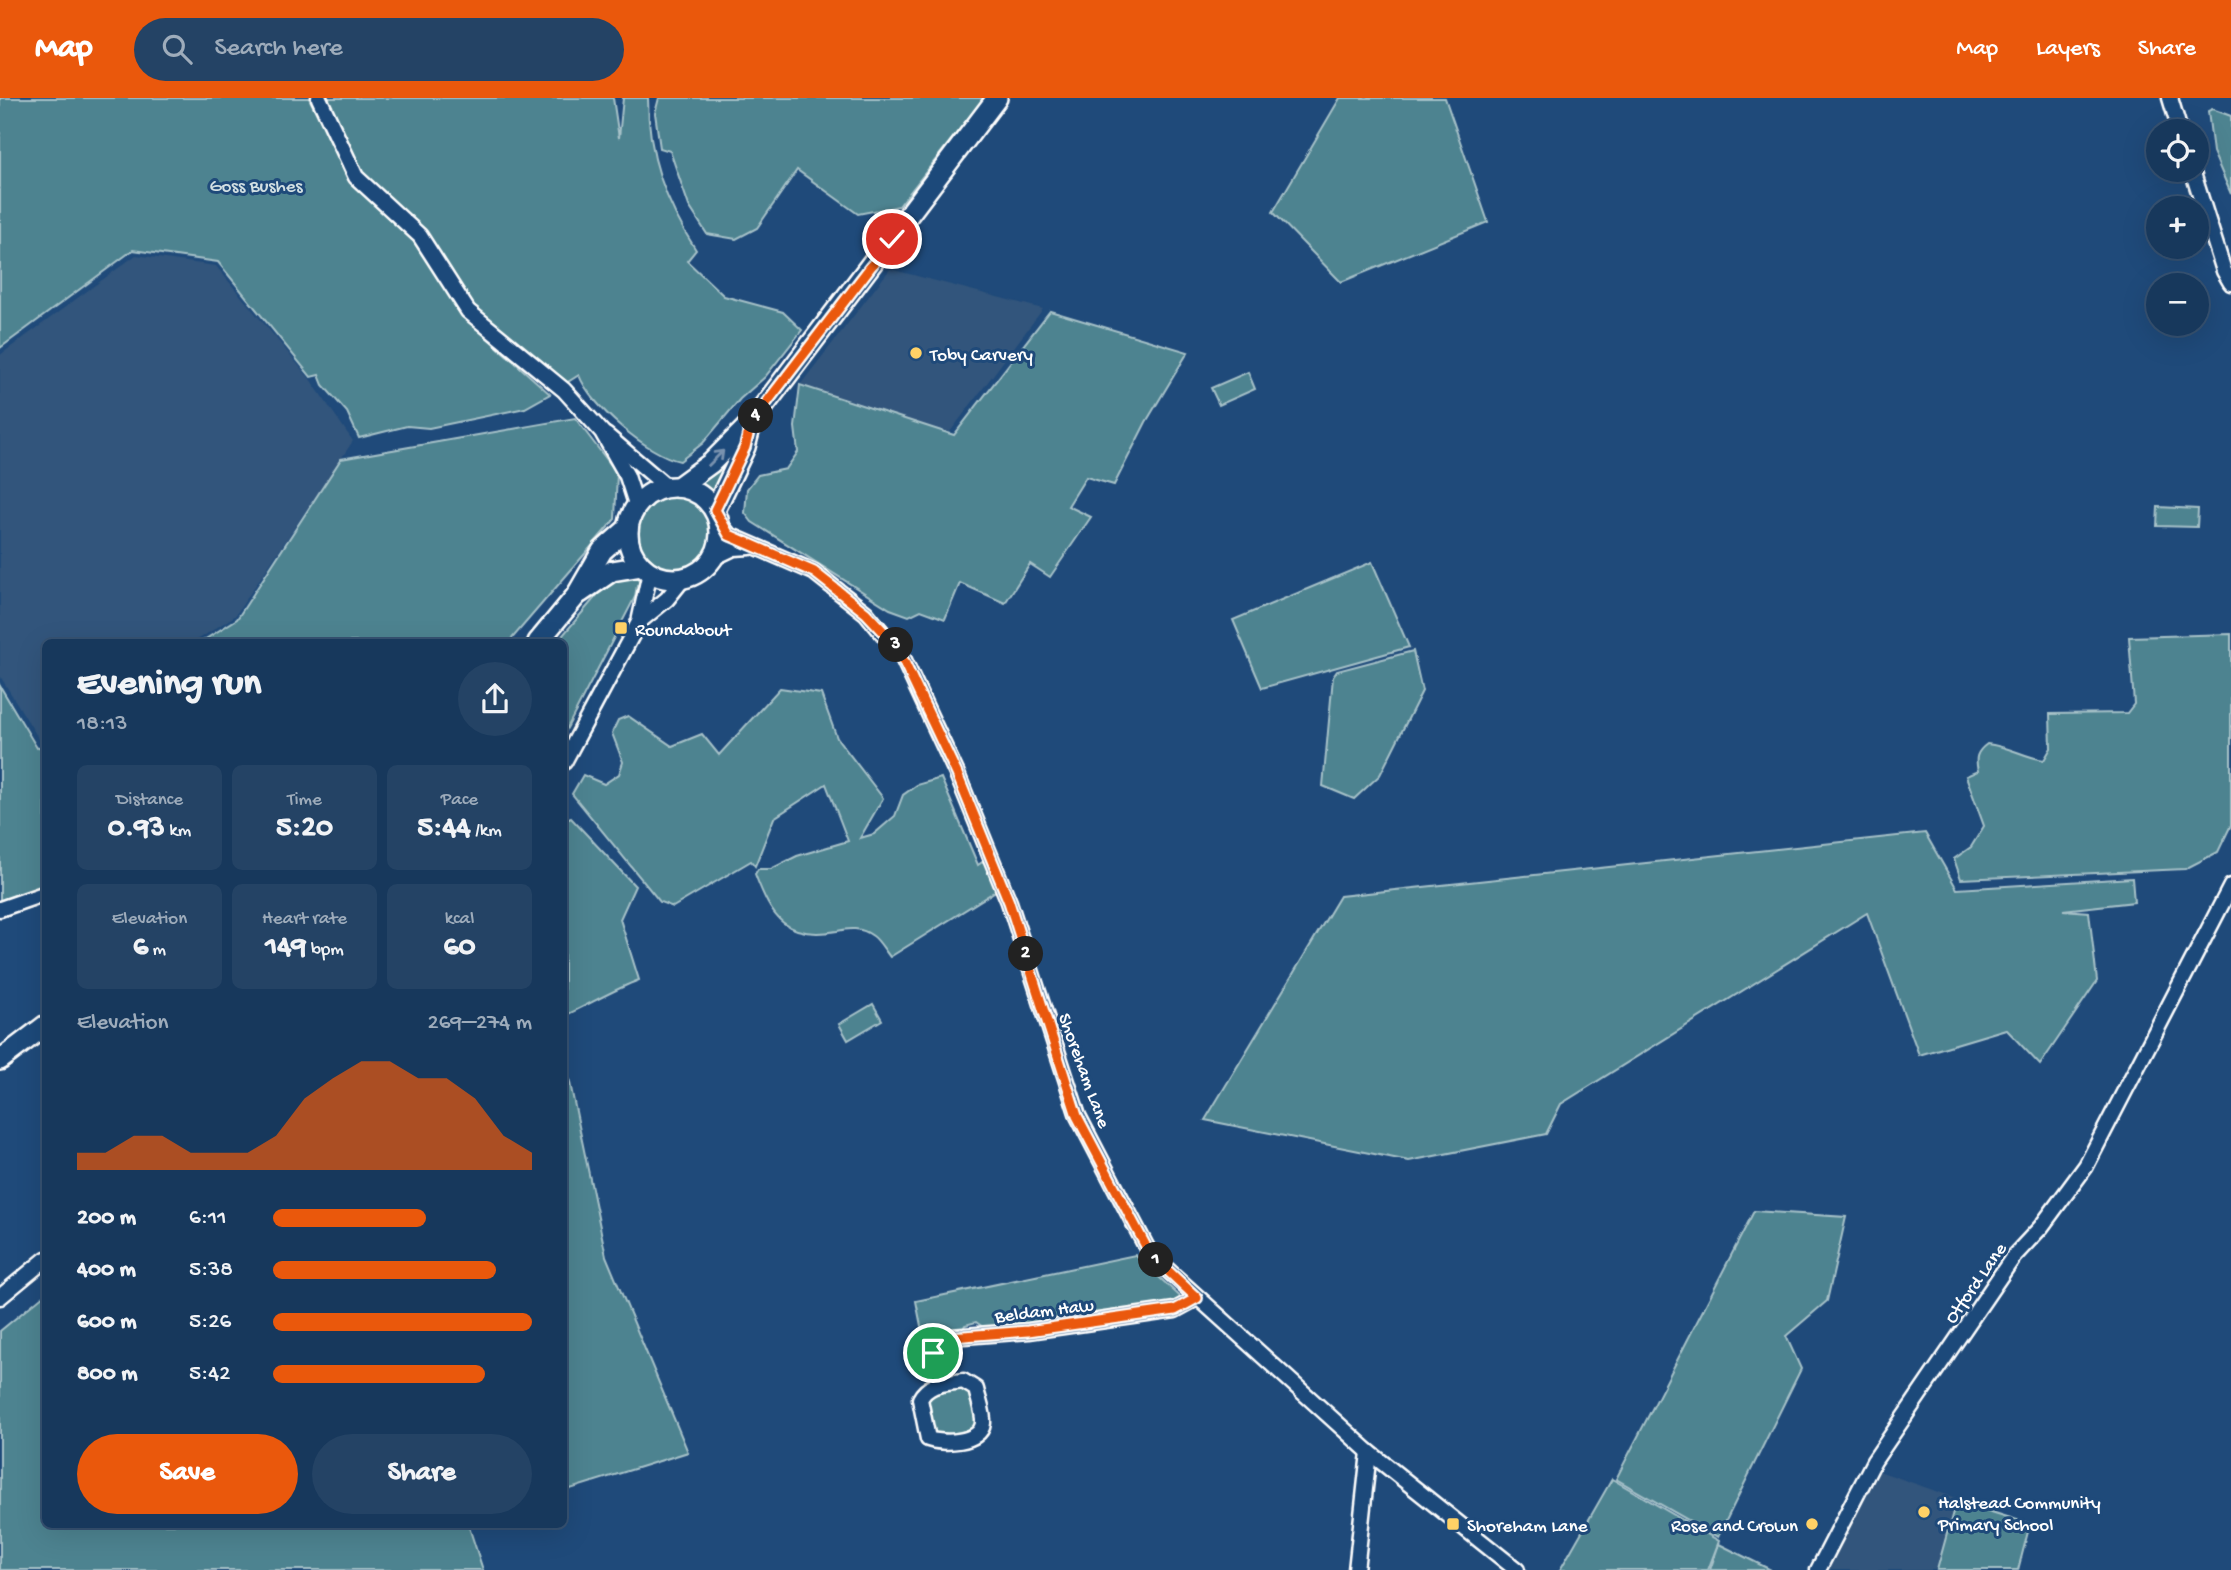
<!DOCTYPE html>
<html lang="en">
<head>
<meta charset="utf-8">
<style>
	body { margin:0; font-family:"Gochi Hand",sans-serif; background:#244365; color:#f1f3f6; height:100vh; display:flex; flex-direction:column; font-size:26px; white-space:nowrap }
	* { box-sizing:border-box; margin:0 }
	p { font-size:23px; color:#9eacbb }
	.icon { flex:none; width:38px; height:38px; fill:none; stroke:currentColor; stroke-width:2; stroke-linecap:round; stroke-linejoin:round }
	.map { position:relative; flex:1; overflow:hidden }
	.panel { position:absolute; left:42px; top:541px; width:525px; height:889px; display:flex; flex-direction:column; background:#17385c; border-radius:10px; box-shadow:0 7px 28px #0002,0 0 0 2px #365272 }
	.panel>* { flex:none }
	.fabs { position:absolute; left:2146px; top:21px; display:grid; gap:14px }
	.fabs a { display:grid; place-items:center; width:63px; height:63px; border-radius:50%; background:#17385c; box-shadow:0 7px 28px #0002,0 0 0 2px #365272; font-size:35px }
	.pin { position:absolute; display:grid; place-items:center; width:60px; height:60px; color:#fff; margin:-30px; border:4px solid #fff; border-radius:50%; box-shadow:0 2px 7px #0007 }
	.km { position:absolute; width:35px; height:35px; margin:-18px; border-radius:50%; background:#222; color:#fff; font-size:19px; line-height:35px; text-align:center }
	.round { display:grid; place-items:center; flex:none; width:74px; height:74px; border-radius:37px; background:#244365 }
	.head { display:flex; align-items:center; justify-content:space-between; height:119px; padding:0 35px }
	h1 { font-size:38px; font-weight:700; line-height:52px }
	.stats { display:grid; grid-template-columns:repeat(3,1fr); gap:10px; height:119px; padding:7px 35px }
	.stats div { display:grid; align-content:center; border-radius:10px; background:#244365; text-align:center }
	.stats b { font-size:30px; font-weight:700 }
	.stats small { font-size:19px; font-weight:400 }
	.stats p { font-size:19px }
	.chart { height:196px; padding:14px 35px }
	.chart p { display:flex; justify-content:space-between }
	.chart svg { width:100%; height:126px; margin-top:7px; fill:#ea580c; opacity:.7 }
	.cta { display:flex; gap:14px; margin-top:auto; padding:14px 35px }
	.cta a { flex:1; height:80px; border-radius:42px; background:#ea580c; color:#fff; font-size:28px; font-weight:700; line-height:80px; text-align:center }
	.cta a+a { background:#244365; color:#f1f3f6 }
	ul { padding:0 35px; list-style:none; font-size:23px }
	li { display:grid; grid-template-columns:112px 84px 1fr; align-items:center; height:52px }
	li i { height:18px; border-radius:9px; background:#ea580c }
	header { display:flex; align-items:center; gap:42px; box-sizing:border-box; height:98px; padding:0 35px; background:#ea580c; color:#fff }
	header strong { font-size:33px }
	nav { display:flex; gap:38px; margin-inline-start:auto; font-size:24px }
	.search { width:490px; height:63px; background:#244365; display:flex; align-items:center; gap:18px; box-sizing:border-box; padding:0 24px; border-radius:38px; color:#9eacbb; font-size:26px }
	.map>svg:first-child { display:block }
	.built { fill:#31547b }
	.green { fill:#4e8390; stroke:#a6c1c8; stroke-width:2 }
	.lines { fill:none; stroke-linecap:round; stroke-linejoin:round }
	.minor-casing { stroke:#fff; stroke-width:19 }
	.major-casing { stroke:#fff; stroke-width:24 }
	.minor { stroke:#1f4a7a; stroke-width:14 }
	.major { stroke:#1f4a7a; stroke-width:19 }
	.oneway { stroke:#7992af }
	.route-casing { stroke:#fff; stroke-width:14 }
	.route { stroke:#ea580c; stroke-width:9 }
	.poi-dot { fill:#ffd166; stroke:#1f4a7a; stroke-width:2.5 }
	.labels { text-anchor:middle; stroke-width:6; stroke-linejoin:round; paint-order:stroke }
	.park-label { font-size:19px; fill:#d3e0e3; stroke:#1f4a7a }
	.poi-label { font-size:19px; fill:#fff; stroke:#1f4a7a; text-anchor:start }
	.street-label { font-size:19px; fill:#fff; stroke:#1f4a7a }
</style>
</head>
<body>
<header>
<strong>Map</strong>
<div class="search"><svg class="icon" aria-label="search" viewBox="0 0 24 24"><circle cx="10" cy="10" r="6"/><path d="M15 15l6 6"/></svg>Search here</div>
<nav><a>Map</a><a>Layers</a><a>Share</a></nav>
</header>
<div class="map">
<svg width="2231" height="1472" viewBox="0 0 2231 1472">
	<rect width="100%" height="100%" fill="#1f4a7a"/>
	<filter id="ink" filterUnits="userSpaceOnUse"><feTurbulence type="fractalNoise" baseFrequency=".0143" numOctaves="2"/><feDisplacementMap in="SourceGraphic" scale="14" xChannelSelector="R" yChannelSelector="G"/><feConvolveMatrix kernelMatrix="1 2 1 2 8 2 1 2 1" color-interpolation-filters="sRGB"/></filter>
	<g filter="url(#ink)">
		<g class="built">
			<path d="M 136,157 L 216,168 L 310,281 L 353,343 L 235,518 L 194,544 L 46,544 L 45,639 L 40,643 L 0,578 L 0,257 Z"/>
			<path d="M 890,171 L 1043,211 L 950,334 L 866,311 L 800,287 Z"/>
			<path d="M 1876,1372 L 2030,1426 L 2018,1472 L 1827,1472 Z"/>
		</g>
		<g class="green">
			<path d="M 0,0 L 309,0 L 350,84 L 413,143 L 464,219 L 550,296 L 525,310 L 429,330 L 407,328 L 359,340 L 347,314 L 323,287 L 319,277 L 311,279 L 218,164 L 133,152 L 0,250 Z"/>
			<path d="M 324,0 L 613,0 L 619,40 L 623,0 L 648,0 C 648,58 665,104 696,152 L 687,163 L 724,198 L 783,214 L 802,232 L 765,279 L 740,301 L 703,345 L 680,363 C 648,357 590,307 579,277 L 563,287 L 473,209 L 363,77 Z"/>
			<path d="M 659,0 L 984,0 L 899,108 L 858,116 L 797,72 L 757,130 L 736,141 L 707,136 L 689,108 L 670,53 L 660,50 L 655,15 Z"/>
			<path d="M 1340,0 L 1445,0 L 1488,124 L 1341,184 L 1273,114 Z"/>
			<path d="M 2212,11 L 2231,18 L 2231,96 L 2213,54 L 2208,13 Z"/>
			<path d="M 1050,213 L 1188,254 L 1146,324 L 1114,387 L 1086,379 L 1068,408 L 1091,419 L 1050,479 L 1030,466 L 1005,505 L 960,485 L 945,521 L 921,512 L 909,518 L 890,511 L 752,424 L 745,415 L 747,391 L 758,377 L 786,371 L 798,354 L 795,329 L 800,287 L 954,337 Z"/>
			<path d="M 1248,274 L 1255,291 L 1219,307 L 1211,290 Z"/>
			<path d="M 575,320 L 617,375 L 615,421 L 509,544 L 201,544 L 237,521 L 341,361 Z"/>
			<path d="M 738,347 L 711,396 L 698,387 Z"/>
			<circle cx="673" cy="435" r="38"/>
			<path d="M 2158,409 L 2198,411 L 2197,429 L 2157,428 Z"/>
			<path d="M 1372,464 L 1409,549 L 1262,590 L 1233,522 Z"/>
			<path d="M 637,478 L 641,488 L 637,487 L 635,499 L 564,636 L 564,544 L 557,544 L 604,489 L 613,482 Z"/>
			<path d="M 2231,536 L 2231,727 L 2218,754 L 2185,771 L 1961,781 L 1954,761 L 1971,749 L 1984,728 L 1966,678 L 1978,673 C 1975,660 1976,654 1987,646 C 2008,648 2024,659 2044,662 L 2051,650 L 2050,616 L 2127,615 L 2134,606 L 2129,539 Z"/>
			<path d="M 1413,553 L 1422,593 L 1380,677 L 1354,701 L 1323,688 L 1333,579 L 1337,573 Z"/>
			<path d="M 0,588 L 37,650 L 46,645 L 45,787 L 0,804 Z"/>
			<path d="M 780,590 L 821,596 L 837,640 L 883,700 L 860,740 L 874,736 L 895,718 L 903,697 L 917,687 L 941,680 L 978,767 L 985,762 L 997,792 L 890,859 C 885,853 879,842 873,838 C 861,829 849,830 837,833 C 786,842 772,821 755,776 L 758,771 L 771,771 L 797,758 L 848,743 L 826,686 L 774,720 L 755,768 L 751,763 L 673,809 L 660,804 L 572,696 L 583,677 L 604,686 L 619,676 L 623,664 L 612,635 L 618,622 L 628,618 L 672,648 L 702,636 L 719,657 Z"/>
			<path d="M 571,720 L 635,788 L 620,821 L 639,882 C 613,892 590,906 564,918 L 564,723 Z"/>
			<path d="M 1925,735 L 1957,791 L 2132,780 L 2134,804 L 2063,812 L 2089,814 L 2097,883 L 2040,967 L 2006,931 L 1919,957 L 1867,815 L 1561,1006 L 1546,1036 L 1409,1063 L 1205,1022 L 1340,798 Z"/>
			<path d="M 873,906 L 882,922 L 848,942 L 839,926 Z"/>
			<path d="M 564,956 L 606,1158 L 688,1354 L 564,1393 Z"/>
			<path d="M 1754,1113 L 1846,1119 L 1827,1203 L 1786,1238 L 1801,1271 L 1718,1439 L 1616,1381 Z"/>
			<path d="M 1135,1157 L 1186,1204 L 990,1234 L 976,1224 L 965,1227 L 963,1231 L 923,1238 L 916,1203 Z"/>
			<path d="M 45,1196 L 46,1426 L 468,1426 L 483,1472 L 0,1472 L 0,1233 Z"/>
			<path d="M 964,1289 L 972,1296 L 976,1321 L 974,1331 L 936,1339 L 928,1332 L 927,1296 Z"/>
			<path d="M 1612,1381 L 1719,1443 L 1708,1472 L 1560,1472 Z"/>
			<path d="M 1956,1403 L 2030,1426 L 2018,1472 L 1937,1472 Z"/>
			<path d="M 1719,1446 L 1771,1472 L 1710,1472 Z"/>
		</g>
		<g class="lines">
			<defs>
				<g id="minor">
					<path d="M 319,0 L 356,79 L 420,138 L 468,213 L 564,292 L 602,334 L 627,378 L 636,406"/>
					<path d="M 2170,0 L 2180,33"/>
					<path d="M 2192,72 L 2224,173 L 2231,185"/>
					<path d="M 606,337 L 667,389"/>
					<path d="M 720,426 L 729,437 L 814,474 L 866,515 L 903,560 L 957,676 L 1009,804 L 1078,1018 L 1150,1156 L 1369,1354 L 1517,1472"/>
					<path d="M 713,460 L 734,450 L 750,449"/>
					<path d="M 640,523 L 667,501 L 683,481"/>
					<path d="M 564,664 L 639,524 L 650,474"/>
					<path d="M 0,811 L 46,795"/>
					<path d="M 0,1199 L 46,1161"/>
					<path d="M 963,1283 L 976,1291 C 978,1301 984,1315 983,1325 C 981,1346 942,1346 928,1341 L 920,1301 C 929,1284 946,1286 963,1283 Z"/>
					<path d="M 938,1287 L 933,1255 L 936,1244 L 951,1239 L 1029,1233 L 1175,1212 L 1197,1200"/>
					<path d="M 1356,1472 L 1369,1354"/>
					<path d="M 1818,1472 L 1874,1363 L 2014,1158 L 2041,1129 L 2086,1068 L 2231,788"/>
				</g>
				<g id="major">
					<circle cx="674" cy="435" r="46"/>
					<path d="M 678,389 L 711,365 L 751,325 L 997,0"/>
					<path d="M 715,412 L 745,349 L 751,326"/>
					<path d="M 580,495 L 612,473 L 642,468"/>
					<path d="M 538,544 L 576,498 L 602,453 L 628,430"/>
					<path d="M 0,962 L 46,927"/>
				</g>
			</defs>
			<use href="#minor" class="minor-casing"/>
			<use href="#major" class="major-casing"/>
			<use href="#minor" class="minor"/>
			<use href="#major" class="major"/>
		</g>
		<defs><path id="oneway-shaft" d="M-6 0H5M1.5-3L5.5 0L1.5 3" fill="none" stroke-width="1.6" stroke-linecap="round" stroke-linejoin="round" transform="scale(1.75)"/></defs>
		<use class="oneway" href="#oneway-shaft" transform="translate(716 360) rotate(-45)"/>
	</g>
	<g class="lines" filter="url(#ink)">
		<defs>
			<path id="route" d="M 892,141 L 751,325 L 745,349 L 715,412 L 729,437 L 814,474 L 866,515 L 896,547 L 957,676 L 1009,804 L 1077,1018 L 1150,1156 L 1197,1200 L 1175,1212 L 1028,1233 L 951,1239 L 936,1244 L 933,1255"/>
		</defs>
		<use href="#route" class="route-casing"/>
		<use href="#route" class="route"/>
	</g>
	<g class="poi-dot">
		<circle cx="916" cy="255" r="7"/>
		<rect x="614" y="523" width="14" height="14" rx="3.5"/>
		<circle cx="1924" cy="1414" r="7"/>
		<rect x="1446" y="1419" width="14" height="14" rx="3.5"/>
		<circle cx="1812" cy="1426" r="7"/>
	</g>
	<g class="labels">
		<g class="park-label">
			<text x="256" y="93">Goss Bushes</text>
		</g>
		<g class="poi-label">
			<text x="930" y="262">Toby Carvery</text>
			<text x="635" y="537">Roundabout</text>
			<text x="1938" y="1410">Halstead Community<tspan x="1938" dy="22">Primary School</tspan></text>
			<text x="1467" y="1433">Shoreham Lane</text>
			<text x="1798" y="1433" text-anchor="end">Rose and Crown</text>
		</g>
		<g class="street-label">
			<text transform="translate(1086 972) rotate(70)" y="7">Shoreham Lane</text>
			<text transform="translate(1974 1184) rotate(-55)" y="7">Otford Lane</text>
			<text transform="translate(1044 1211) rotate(-7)" y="7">Beldam Haw</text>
		</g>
	</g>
</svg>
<div class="fabs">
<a><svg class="icon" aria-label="locate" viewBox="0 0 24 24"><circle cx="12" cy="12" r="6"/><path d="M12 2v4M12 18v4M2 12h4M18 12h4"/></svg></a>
<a>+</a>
<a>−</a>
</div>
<div class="pin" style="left:933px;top:1255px;background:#1e9e55"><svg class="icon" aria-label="arrive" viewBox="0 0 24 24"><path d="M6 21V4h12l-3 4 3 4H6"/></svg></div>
<div class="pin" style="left:892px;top:141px;background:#d93025"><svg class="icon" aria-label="check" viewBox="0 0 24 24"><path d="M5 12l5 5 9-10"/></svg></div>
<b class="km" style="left:1156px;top:1162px">1</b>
<b class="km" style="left:1026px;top:856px">2</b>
<b class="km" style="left:896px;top:547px">3</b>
<b class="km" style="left:756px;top:318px">4</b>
<section class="panel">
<div class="head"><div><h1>Evening run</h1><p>18:13</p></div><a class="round"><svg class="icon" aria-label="share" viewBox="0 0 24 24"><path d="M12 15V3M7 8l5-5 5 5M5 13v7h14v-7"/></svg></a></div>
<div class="stats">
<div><p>Distance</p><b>0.93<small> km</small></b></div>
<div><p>Time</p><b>5:20</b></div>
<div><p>Pace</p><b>5:44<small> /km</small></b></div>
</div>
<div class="stats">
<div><p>Elevation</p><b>6<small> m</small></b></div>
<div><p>Heart rate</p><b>149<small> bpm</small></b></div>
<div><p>kcal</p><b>60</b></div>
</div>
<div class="chart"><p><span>Elevation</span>269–274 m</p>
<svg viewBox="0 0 160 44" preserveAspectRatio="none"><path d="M0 44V38L10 38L20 32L30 32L40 38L50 38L60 38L70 32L80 19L90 12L100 6L110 6L120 12L130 12L140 19L150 32L160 38V44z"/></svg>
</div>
<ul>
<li><b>200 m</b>6:11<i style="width:59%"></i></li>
<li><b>400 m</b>5:38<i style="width:86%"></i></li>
<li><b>600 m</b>5:26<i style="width:100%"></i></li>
<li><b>800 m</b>5:42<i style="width:82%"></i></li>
</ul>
<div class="cta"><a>Save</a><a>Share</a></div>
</section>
</div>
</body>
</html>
